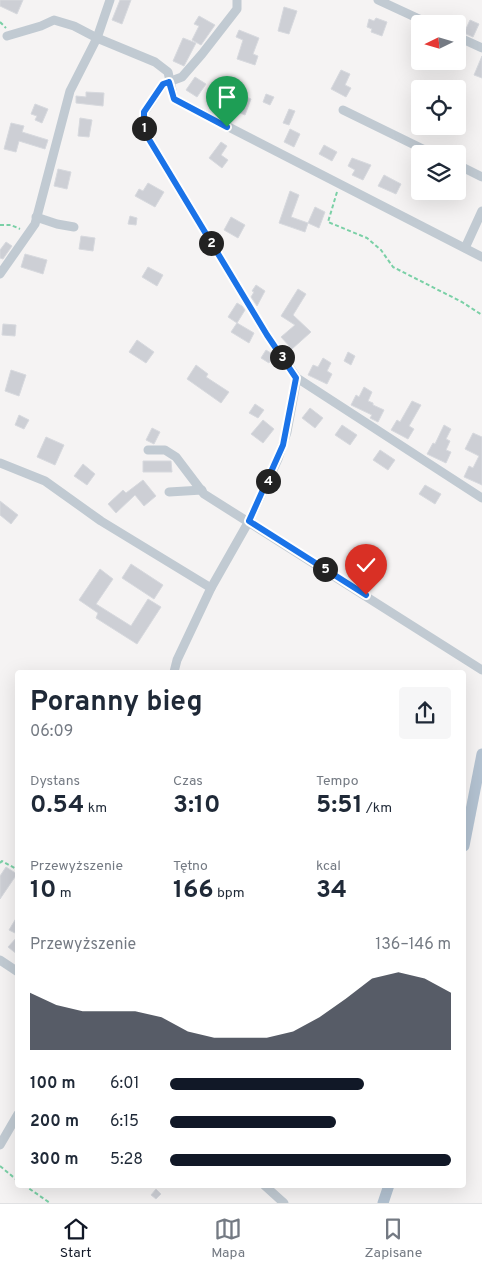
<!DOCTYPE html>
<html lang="pl">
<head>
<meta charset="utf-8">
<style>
	body { margin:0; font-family:Overpass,sans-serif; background:#f6f6f7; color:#1f2937; height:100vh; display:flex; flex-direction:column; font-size:19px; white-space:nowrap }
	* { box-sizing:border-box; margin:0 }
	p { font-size:16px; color:#747a83 }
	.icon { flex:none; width:28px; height:28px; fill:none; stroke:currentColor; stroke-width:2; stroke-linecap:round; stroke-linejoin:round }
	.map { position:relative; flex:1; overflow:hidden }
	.drawer { position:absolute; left:15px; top:670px; width:451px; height:518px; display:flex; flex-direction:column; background:#fff; border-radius:5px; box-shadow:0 5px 20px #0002 }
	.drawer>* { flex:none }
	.needle { width:32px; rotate:265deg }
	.fabs { position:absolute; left:411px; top:15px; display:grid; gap:10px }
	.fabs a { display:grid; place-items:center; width:55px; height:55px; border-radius:5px; background:#fff; box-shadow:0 5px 20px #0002; font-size:25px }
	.pin { position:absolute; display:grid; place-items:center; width:42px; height:42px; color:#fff; margin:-51px -21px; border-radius:50% 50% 50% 0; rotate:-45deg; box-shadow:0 0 5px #0007 }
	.pin .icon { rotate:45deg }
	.km { position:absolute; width:25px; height:25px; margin:-12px; border-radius:50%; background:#222; color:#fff; font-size:14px; line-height:25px; text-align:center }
	.round { display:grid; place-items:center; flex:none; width:52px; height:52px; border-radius:5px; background:#f6f6f7 }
	.head { display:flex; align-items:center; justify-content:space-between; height:85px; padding:0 15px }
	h1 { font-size:28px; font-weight:700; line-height:38px }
	.stats { display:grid; grid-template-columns:repeat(3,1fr); gap:8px; height:85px; padding:5px 15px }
	.stats div { display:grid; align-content:center }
	.stats b { font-size:25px; font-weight:700 }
	.stats small { font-size:14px; font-weight:400 }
	.stats p { font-size:14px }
	.chart { height:140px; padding:10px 15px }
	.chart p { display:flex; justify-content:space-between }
	.chart svg { width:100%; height:90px; margin-top:5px; fill:#111827; opacity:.7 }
	ul { padding:0 15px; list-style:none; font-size:16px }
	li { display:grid; grid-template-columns:80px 60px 1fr; align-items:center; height:38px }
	li i { height:12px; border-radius:6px; background:#111827 }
	.tabs { display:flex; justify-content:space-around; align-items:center; height:70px; border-top:1px solid #e0e1e3; background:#fff; font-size:14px; color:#747a83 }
	.tabs a { display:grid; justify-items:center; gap:2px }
	.tabs .active { color:#111827 }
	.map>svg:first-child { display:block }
	.building { fill:#cdcfd5; stroke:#d7d9de }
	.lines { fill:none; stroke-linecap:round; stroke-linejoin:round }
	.path { stroke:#7ad0a6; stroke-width:2; stroke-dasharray:4 2.5; stroke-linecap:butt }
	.minor { stroke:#c1cad2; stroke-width:9 }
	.major { stroke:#b3c2d1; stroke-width:11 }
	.route-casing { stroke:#fff; stroke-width:10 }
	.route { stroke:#1a73e8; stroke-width:6 }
</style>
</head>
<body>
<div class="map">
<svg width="482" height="1203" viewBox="0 0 482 1203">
	<rect width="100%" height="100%" fill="#f5f3f3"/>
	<g class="building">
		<path d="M 0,0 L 23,0 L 17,14 L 0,6 Z"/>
		<path d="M 120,0 L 131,0 L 122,24 L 112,20 Z"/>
		<path d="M 284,7 L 297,11 L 289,34 L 278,31 Z"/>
		<path d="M 199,16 L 215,25 L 201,45 L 192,40 L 199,26 L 194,24 Z"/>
		<path d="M 376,18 L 387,22 L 382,36 L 371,32 L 372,29 L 367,27 L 369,19 L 374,21 Z"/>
		<path d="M 470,20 L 479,24 L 473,37 L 464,33 Z"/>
		<path d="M 239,30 L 259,38 L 253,54 L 258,56 L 255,65 L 237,59 L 243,40 L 236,37 Z"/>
		<path d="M 183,38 L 196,43 L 184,66 L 173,61 Z"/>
		<path d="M 482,56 L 482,78 L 474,75 Z"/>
		<path d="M 341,70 L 350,74 L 345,85 L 351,88 L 346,97 L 331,89 Z"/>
		<path d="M 195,77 L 206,84 L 197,97 L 186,90 Z"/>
		<path d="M 86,92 L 104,93 L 103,106 L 76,103 L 76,96 L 86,97 Z"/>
		<path d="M 239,94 L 251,99 L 245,115 L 233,110 Z"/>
		<path d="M 266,94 L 274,97 L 270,105 L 263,102 Z"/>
		<path d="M 35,104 L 48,109 L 42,123 L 35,120 L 37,116 L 31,114 Z"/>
		<path d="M 289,109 L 295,111 L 289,125 L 283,123 Z"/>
		<path d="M 80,118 L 92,120 L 89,137 L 78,136 Z"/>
		<path d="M 11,123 L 24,126 L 22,132 L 48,140 L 45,149 L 19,141 L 16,152 L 4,149 Z"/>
		<path d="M 290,129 L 300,134 L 294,147 L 284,142 Z"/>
		<path d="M 221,142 L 227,146 L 221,155 L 228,160 L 222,168 L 209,158 Z"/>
		<path d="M 324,145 L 337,152 L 332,161 L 319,154 Z"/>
		<path d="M 352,158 L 371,165 L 363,180 L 352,175 L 355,170 L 348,166 Z"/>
		<path d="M 58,169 L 71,172 L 67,189 L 54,186 Z"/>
		<path d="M 384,175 L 401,184 L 396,194 L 378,186 Z"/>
		<path d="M 148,183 L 164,192 L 155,207 L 135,196 L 139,189 L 143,191 Z"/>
		<path d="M 290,191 L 299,195 L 291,217 L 308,223 L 305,232 L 279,223 Z"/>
		<path d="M 315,207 L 325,212 L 319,228 L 308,223 Z"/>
		<path d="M 130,216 L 137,218 L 136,225 L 128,224 Z"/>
		<path d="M 231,217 L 245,225 L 238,238 L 224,230 Z"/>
		<path d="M 81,236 L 95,238 L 93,251 L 79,249 Z"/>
		<path d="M 6,242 L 12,246 L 3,259 L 0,258 L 0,250 Z"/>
		<path d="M 25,254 L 47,260 L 43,274 L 21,267 Z"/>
		<path d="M 148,267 L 163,275 L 157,286 L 142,277 Z"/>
		<path d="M 256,285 L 265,291 L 257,306 L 251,297 L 254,292 L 252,291 Z"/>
		<path d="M 298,289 L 306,294 L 293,315 L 311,332 L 292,349 L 281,337 L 295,325 L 281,316 Z"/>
		<path d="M 237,303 L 242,306 L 245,310 L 237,323 L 228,317 Z"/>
		<path d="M 237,323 L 254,333 L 249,343 L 231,332 Z"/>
		<path d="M 3,324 L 16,325 L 15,336 L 2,335 Z"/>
		<path d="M 137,340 L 154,352 L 146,363 L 129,352 Z"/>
		<path d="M 266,350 L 274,355 L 269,363 L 261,358 Z"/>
		<path d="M 348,352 L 355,356 L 351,365 L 344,361 Z"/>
		<path d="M 323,358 L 331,363 L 327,371 L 332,374 L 327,384 L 308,375 L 313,365 L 318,367 Z"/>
		<path d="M 196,365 L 208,374 L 206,377 L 229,392 L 221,403 L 187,379 Z"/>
		<path d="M 11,370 L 26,375 L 19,396 L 5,391 Z"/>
		<path d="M 364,387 L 372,392 L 368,401 L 373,403 L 373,405 L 384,410 L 378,422 L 370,418 L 372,415 L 351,405 L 356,395 L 359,397 Z"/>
		<path d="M 412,401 L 421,405 L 409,426 L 414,429 L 408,439 L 391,430 L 397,420 L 400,422 Z"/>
		<path d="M 255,404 L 264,410 L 258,418 L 249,413 Z"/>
		<path d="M 310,408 L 323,418 L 315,428 L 302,418 Z"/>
		<path d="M 19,415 L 29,420 L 24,429 L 15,425 Z"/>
		<path d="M 263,420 L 274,429 L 263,443 L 251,434 Z"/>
		<path d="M 342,425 L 357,435 L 350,445 L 335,435 Z"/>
		<path d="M 444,425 L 451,429 L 446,439 L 450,441 L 446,450 L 451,452 L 446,463 L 427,454 L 433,443 L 435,444 Z"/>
		<path d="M 152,428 L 160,432 L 154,444 L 146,440 Z"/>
		<path d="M 473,433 L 482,437 L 482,485 L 464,477 L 469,466 L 473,468 L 479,456 L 465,449 Z"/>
		<path d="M 46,437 L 64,445 L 55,465 L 37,457 Z"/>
		<path d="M 380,450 L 395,460 L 388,470 L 373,460 Z"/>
		<path d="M 143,461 L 171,461 L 172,472 L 143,472 Z"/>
		<path d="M 83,464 L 95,474 L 87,485 L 74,476 Z"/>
		<path d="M 143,480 L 156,496 L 144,506 L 135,495 L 116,513 L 108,504 L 123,490 L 126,493 Z"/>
		<path d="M 425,485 L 441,494 L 435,504 L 419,494 Z"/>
		<path d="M 0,501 L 18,515 L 11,524 L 0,515 Z"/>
		<path d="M 131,564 L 163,585 L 154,599 L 122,578 Z"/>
		<path d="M 100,569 L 113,579 L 96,604 L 131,626 L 148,599 L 161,607 L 137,644 L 96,618 L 98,613 L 79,600 Z"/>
		<path d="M 6,867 L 17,874 L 0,899 L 0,876 Z"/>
		<path d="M 18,915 L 18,928 L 15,933 L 9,930 Z"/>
		<path d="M 18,936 L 18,955 L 8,947 Z"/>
		<path d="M 156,1189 L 161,1194 L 156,1199 L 151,1195 Z"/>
	</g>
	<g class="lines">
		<g class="path">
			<path d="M 0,22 L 6,28"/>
			<path d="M 337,192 L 328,222 L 367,238 L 381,250 L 393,267 L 462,302 L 482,315"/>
			<path d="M 0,225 L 11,225 L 20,229"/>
			<path d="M 0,863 L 2,861 L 18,870"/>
			<path d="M 0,1166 L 18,1181"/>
			<path d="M 24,1185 L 50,1203"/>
		</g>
		<g class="minor">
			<path d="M 237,0 L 237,9 L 202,54 L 182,77 L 163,84 L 144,113 L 144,131 L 267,335 L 297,378 L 482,498"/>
			<path d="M 378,0 L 430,24"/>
			<path d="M 7,36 L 41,26 L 54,20 L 74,26 L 97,38 L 155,62 L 168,72 L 174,99 L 482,257"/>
			<path d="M 458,37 L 482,48"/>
			<path d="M 343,110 L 433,154"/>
			<path d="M 458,165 L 482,177"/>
			<path d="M 36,217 L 57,224 L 74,227"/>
			<path d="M 465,248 L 482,211"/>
			<path d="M 0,274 L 35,224 L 70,91 L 97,38 L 110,0"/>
			<path d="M 148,450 L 165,450 L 176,457 L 204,494 L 482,670"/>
			<path d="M 0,463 L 45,481 L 101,521 L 211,588"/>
			<path d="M 169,492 L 202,490"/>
			<path d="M 174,672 L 177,660 L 211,588 L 249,521 L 278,459 L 287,432 L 297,378"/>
			<path d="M 0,960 L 18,972"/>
			<path d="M 0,1145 L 18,1114"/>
			<path d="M 264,1185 L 284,1203"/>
		</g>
		<g class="major">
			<path d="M 464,846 L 482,754"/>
			<path d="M 383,1203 L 389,1185"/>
		</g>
	</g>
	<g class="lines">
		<defs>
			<path id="route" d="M 227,127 L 174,99 L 169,82 L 163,84 L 144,112 L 144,131 L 267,335 L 296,378 L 283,445 L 249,521 L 366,595"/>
		</defs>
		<use href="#route" class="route-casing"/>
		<use href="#route" class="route"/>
	</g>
</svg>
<div class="fabs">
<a><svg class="needle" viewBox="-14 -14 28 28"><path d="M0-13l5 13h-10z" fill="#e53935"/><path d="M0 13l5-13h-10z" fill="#747a83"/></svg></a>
<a><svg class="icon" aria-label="locate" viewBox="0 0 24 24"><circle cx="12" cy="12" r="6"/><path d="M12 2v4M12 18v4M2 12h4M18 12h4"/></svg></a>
<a><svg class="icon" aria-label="layers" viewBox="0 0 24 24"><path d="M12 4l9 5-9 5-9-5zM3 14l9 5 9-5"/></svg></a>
</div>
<div class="pin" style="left:227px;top:127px;background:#1e9e55"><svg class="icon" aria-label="arrive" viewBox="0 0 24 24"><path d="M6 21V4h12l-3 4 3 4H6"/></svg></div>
<div class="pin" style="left:366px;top:595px;background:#d93025"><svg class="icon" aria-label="check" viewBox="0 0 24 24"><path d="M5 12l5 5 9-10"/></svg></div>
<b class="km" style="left:144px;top:128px">1</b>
<b class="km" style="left:211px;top:243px">2</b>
<b class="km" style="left:282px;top:357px">3</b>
<b class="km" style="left:268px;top:481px">4</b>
<b class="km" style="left:325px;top:569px">5</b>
<section class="drawer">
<div class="head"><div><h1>Poranny bieg</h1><p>06:09</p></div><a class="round"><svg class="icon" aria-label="share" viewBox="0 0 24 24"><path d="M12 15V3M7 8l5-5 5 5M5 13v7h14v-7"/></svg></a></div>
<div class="stats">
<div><p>Dystans</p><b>0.54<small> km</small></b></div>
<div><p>Czas</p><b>3:10</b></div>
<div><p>Tempo</p><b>5:51<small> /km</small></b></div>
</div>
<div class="stats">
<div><p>Przewyższenie</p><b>10<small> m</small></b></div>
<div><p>Tętno</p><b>166<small> bpm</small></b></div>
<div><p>kcal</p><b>34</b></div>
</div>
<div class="chart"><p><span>Przewyższenie</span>136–146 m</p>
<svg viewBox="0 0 160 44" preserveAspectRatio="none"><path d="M0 44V16L10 22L20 25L30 25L40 25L50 28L60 35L70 38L80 38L90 38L100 35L110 28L120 19L130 9L140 6L150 9L160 16V44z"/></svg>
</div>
<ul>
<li><b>100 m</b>6:01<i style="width:69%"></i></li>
<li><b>200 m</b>6:15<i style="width:59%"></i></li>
<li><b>300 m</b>5:28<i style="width:100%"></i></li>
</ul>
</section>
</div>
<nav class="tabs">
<a class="active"><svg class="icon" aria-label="home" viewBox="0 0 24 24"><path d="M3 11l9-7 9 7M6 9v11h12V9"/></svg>Start</a>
<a><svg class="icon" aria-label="map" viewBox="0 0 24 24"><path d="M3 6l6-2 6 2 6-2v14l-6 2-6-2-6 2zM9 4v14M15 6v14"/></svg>Mapa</a>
<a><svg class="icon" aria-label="saved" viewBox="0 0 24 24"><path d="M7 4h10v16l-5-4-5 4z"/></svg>Zapisane</a>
</nav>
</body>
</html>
